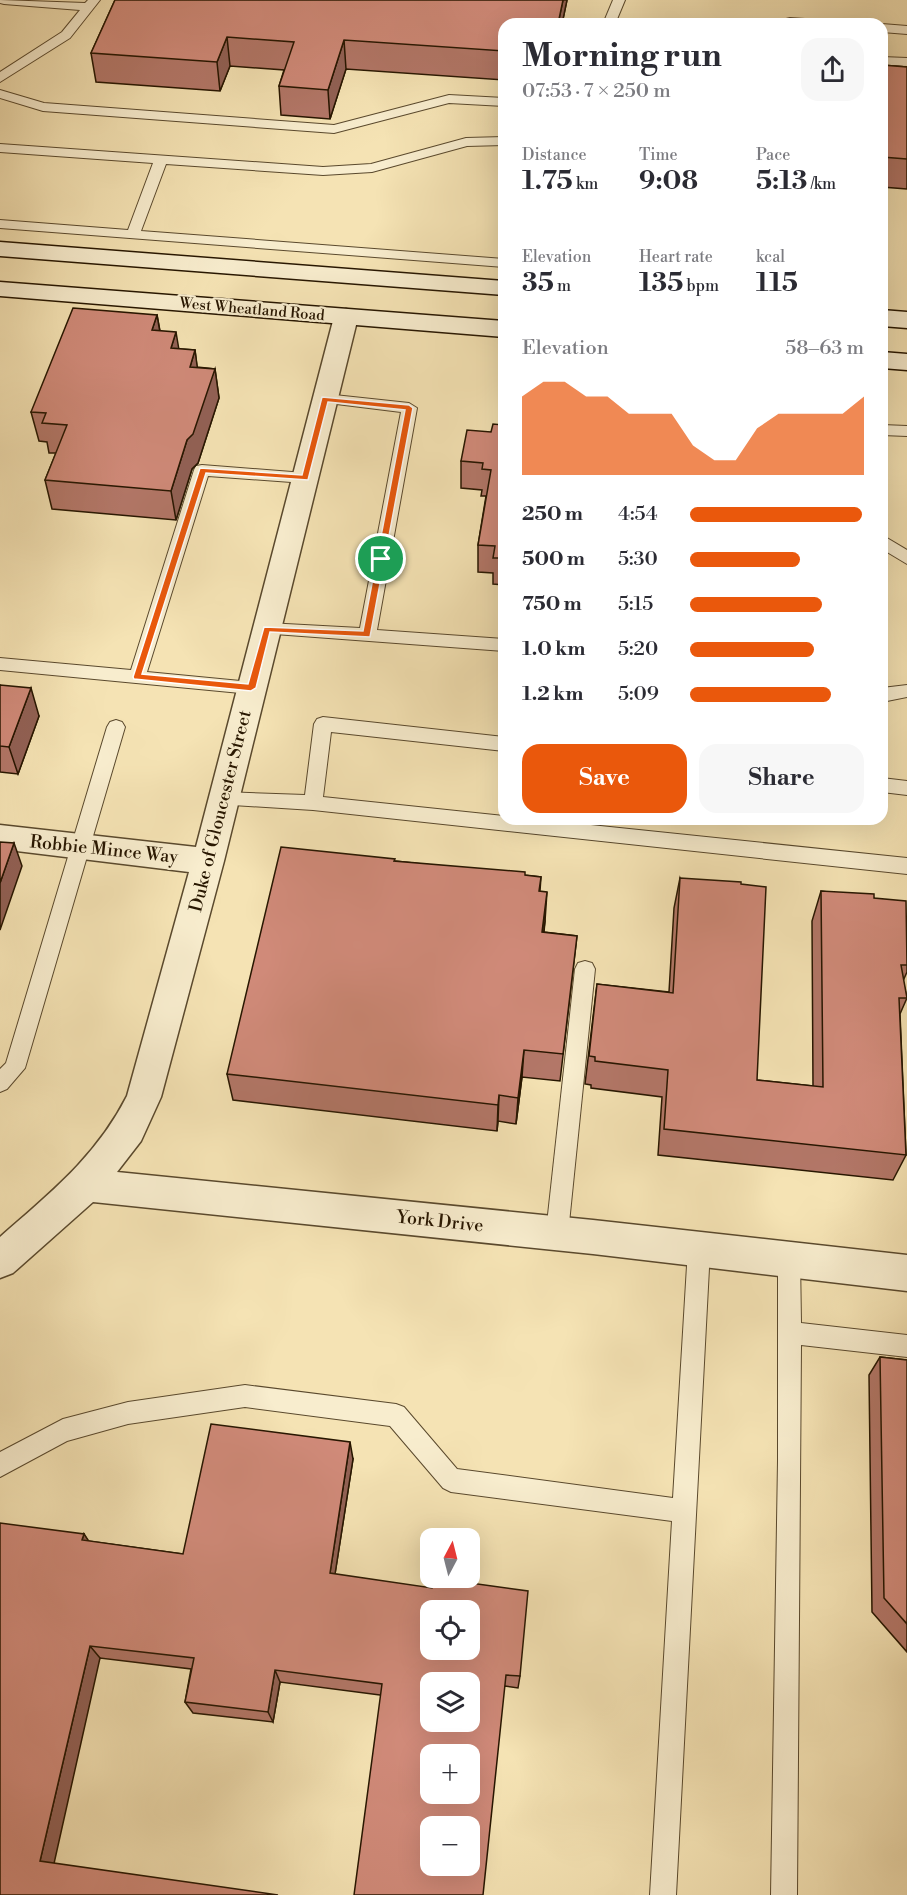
<!DOCTYPE html>
<html lang="en">
<head>
<meta charset="utf-8">
<style>
	body { margin:0; font-family:"Libre Bodoni",serif; background:#f7f7f7; color:#2b2b33; height:100vh; display:flex; flex-direction:column; font-size:22px; white-space:nowrap }
	* { box-sizing:border-box; margin:0 }
	p { font-size:20px; color:#7c7c81 }
	.icon { flex:none; width:33px; height:33px; fill:none; stroke:currentColor; stroke-width:2; stroke-linecap:round; stroke-linejoin:round }
	.map { position:relative; flex:1; overflow:hidden }
	.details { position:absolute; left:498px; top:18px; width:390px; height:807px; display:flex; flex-direction:column; background:#fff; border-radius:18px; box-shadow:0 6px 24px #0002 }
	.details>* { flex:none }
	.needle { width:39px; rotate:7deg }
	.tools { position:absolute; left:420px; top:1528px; display:grid; gap:12px }
	.tools a { display:grid; place-items:center; width:60px; height:60px; border-radius:12px; background:#fff; box-shadow:0 6px 24px #0002; font-size:30px }
	.pin { position:absolute; display:grid; place-items:center; width:51px; height:51px; color:#fff; margin:-26px; border:3px solid #fff; border-radius:50%; box-shadow:0 2px 6px #0007 }
	.round { display:grid; place-items:center; flex:none; width:63px; height:63px; border-radius:18px; background:#f7f7f7 }
	.headline { display:flex; align-items:center; justify-content:space-between; height:102px; padding:0 24px }
	h1 { font-size:33px; font-weight:700; line-height:45px }
	.stats { display:grid; grid-template-columns:repeat(3,1fr); gap:9px; height:102px; padding:6px 24px }
	.stats div { display:grid; align-content:center }
	.stats b { font-size:26px; font-weight:700 }
	.stats small { font-size:16px; font-weight:400 }
	.stats p { font-size:16px }
	.chart { height:168px; padding:12px 24px }
	.chart p { display:flex; justify-content:space-between }
	.chart svg { width:100%; height:108px; margin-top:6px; fill:#ea580c; opacity:.7 }
	.cta { display:flex; gap:12px; margin-top:auto; padding:12px 24px }
	.cta a { flex:1; height:69px; border-radius:18px; background:#ea580c; color:#fff; font-size:24px; font-weight:700; line-height:69px; text-align:center }
	.cta a+a { background:#f7f7f7; color:#2b2b33 }
	ul { padding:0 24px; list-style:none; font-size:20px }
	li { display:grid; grid-template-columns:96px 72px 1fr; align-items:center; height:45px }
	li i { height:15px; border-radius:8px; background:#ea580c }
	.map>svg:first-child { display:block }
	.lines { fill:none; stroke-linecap:round; stroke-linejoin:round }
	.lane-casing { stroke:#5a492d; stroke-width:2 }
	.street-casing { stroke:#5a492d; stroke-width:3 }
	.secondary-casing { stroke:#271600; stroke-width:3 }
	.lane { fill:#f8edce; fill-rule:evenodd }
	.street { fill:#f8edce; fill-rule:evenodd }
	.secondary { fill:#f8edce; fill-rule:evenodd }
	.wall { fill:#b37768; stroke:#271600; stroke-width:1.5 }
	.shaded-wall { fill:#926155; stroke:#271600; stroke-width:1.5 }
	.building { fill:#d08a79; stroke:#271600; stroke-width:1.5; fill-rule:evenodd }
	.route { fill:#ea580c; stroke:#fff; stroke-width:1.5; fill-rule:evenodd }
	.labels { text-anchor:middle; stroke-width:4.5; stroke-linejoin:round; paint-order:stroke }
	.far-street-label { font-size:15px; fill:#271600; stroke:#f8edce }
	.street-label { font-size:18px; fill:#271600; stroke:#f8edce }
</style>
</head>
<body>
<div class="map">
<svg width="907" height="1895" viewBox="0 0 907 1895">
	<rect width="100%" height="100%" fill="#f5e3b4"/>
	<filter id="stains"><feTurbulence type="fractalNoise" baseFrequency=".00333" numOctaves="4"/><feColorMatrix values="0 0 0 0 .2 0 0 0 0 .09 0 0 0 0 .02 0 0 0 .5 -.17"/></filter>
	<radialGradient id="worn" r=".72"><stop offset=".6" stop-color="#630" stop-opacity="0"/><stop offset="1" stop-color="#630" stop-opacity=".3"/></radialGradient>
	<g class="lines">
		<defs>
			<g id="lane">
				<path d="M 0,0 L 85,3 L 88,0 L 100,0 L 70,38 L 0,82 L 0,72 L 62,32 L 80,10 L 4,4 L 0,3 Z"/>
				<path d="M 613,0 L 625,0 L 615,24 L 603,24 Z"/>
				<path d="M 790,18 L 820,20 L 826,24 L 783,24 L 786,19 Z"/>
				<path d="M 882,24 L 907,26 L 907,34 L 882,32 Z"/>
				<path d="M 882,57 L 907,58 L 907,66 L 882,65 Z"/>
				<path d="M 0,90 L 44,103 L 334,125 L 449,95 L 504,98 L 504,106 L 449,103 L 334,133 L 43,111 L 0,98 Z"/>
				<path d="M 504,137 L 504,145 L 467,146 L 372,172 L 323,175 L 166,164 L 141,231 L 504,259 L 504,267 L 0,228 L 0,220 L 128,230 L 153,163 L 0,152 L 0,144 L 323,167 L 371,164 L 466,138 Z"/>
				<path d="M 325,394 L 409,403 L 417,408 L 377,630 L 504,639 L 504,651 L 261,633 L 259,629 L 261,625 L 267,623 L 360,628 L 401,412 L 320,402 L 317,399 L 320,396 Z"/>
				<path d="M 882,425 L 907,426 L 907,436 L 882,435 Z"/>
				<path d="M 202,465 L 305,473 L 311,474 L 313,478 L 311,482 L 305,483 L 208,476 L 147,672 L 251,682 L 257,683 L 260,688 L 257,693 L 251,694 L 0,670 L 0,658 L 131,670 L 194,470 L 196,466 Z"/>
				<path d="M 882,535 L 907,550 L 907,564 L 882,549 Z"/>
				<path d="M 907,685 L 907,697 L 882,702 L 882,688 Z"/>
				<path d="M 323,717 L 504,737 L 504,751 L 331,732 L 323,797 L 504,816 L 504,819 L 533,819 L 907,858 L 907,874 L 313,810 L 217,804 L 214,799 L 217,794 L 223,792 L 305,795 L 314,724 L 317,719 Z"/>
				<path d="M 116,720 L 122,722 L 125,727 L 25,1068 L 7,1089 L 0,1092 L 0,1069 L 6,1063 L 107,727 L 110,722 Z"/>
				<path d="M 882,778 L 907,781 L 907,795 L 882,792 Z"/>
				<path d="M 585,961 L 592,963 L 595,969 L 568,1233 L 565,1240 L 557,1243 L 549,1240 L 546,1233 L 575,969 L 578,963 Z"/>
				<path d="M 699,1239 L 707,1242 L 710,1249 L 676,1895 L 650,1895 L 672,1521 L 451,1492 L 443,1488 L 390,1426 L 245,1407 L 128,1424 L 67,1441 L 0,1477 L 0,1452 L 63,1419 L 128,1402 L 245,1385 L 396,1404 L 404,1407 L 457,1469 L 673,1498 L 688,1249 L 691,1242 Z"/>
				<path d="M 789,1249 L 797,1252 L 800,1259 L 801,1323 L 907,1335 L 907,1357 L 801,1345 L 797,1895 L 771,1895 L 778,1461 L 778,1259 L 781,1252 Z"/>
			</g>
			<path id="street" d="M 346,309 L 355,312 L 358,317 L 224,861 L 161,1097 L 141,1141 L 117,1172 L 593,1220 L 907,1255 L 907,1291 L 593,1254 L 93,1202 L 13,1273 L 0,1278 L 0,1237 C 50,1193 96,1157 127,1096 L 189,872 L 0,849 L 0,825 L 196,847 L 334,317 L 337,312 Z"/>
			<g id="secondary">
				<path d="M 0,242 L 504,281 L 504,295 L 0,256 Z"/>
				<path d="M 0,282 L 504,321 L 504,337 L 0,296 Z"/>
				<path d="M 882,310 L 907,312 L 907,328 L 882,326 Z"/>
				<path d="M 882,352 L 907,354 L 907,370 L 882,368 Z"/>
			</g>
		</defs>
		<use href="#lane" class="lane-casing"/>
		<use href="#street" class="street-casing"/>
		<use href="#secondary" class="secondary-casing"/>
		<use href="#lane" class="lane"/>
		<use href="#street" class="street"/>
		<use href="#secondary" class="secondary"/>
	</g>
	<g class="wall">
		<path d="M 115,0 L 567,0 L 562,24 L 504,24 L 504,80 L 346,69 L 330,119 L 281,115 L 279,86 L 284,70 L 230,66 L 220,91 L 96,82 L 91,53 Z"/>
		<path d="M 882,65 L 907,67 L 907,189 L 882,187 Z"/>
		<path d="M 157,315 L 160,331 L 179,349 L 195,350 L 197,367 L 215,369 L 219,398 L 198,463 L 192,469 L 176,520 L 52,509 L 45,480 L 56,453 L 49,453 L 47,442 L 39,441 L 31,412 Z"/>
		<path d="M 504,417 L 504,585 L 493,584 L 493,573 L 478,572 L 478,545 L 486,496 L 481,496 L 482,490 L 461,488 L 461,461 L 491,432 L 503,425 Z"/>
		<path d="M 0,685 L 39,716 L 18,774 L 0,772 Z"/>
		<path d="M 395,861 L 541,877 L 540,891 L 545,921 L 544,932 L 577,936 L 560,1081 L 522,1077 L 516,1124 L 498,1121 L 497,1131 L 233,1100 L 227,1074 Z"/>
		<path d="M 680,878 L 757,1080 L 813,1086 L 812,921 L 821,891 L 874,898 L 907,917 L 907,972 L 903,981 L 907,998 L 900,1014 L 906,1155 L 893,1180 L 658,1155 L 662,1097 L 591,1088 L 591,1085 L 585,1084 L 597,984 L 669,992 L 674,908 Z"/>
		<path d="M 880,1357 L 907,1360 L 907,1652 L 872,1612 L 869,1375 Z"/>
		<path d="M 353,1459 L 335,1574 L 520,1676 L 518,1688 L 505,1686 L 380,1695 L 280,1682 L 273,1722 L 193,1713 L 185,1702 L 191,1669 L 100,1658 L 0,1895 L 84,1534 L 88,1541 L 183,1554 Z"/>
	</g>
	<g class="shaded-wall">
		<path d="M 563,0 L 567,0 L 562,24 L 558,24 Z"/>
		<path d="M 227,37 L 230,66 L 220,91 L 217,62 Z"/>
		<path d="M 344,40 L 346,69 L 330,119 L 328,90 Z"/>
		<path d="M 157,315 L 162,344 L 152,330 Z"/>
		<path d="M 176,332 L 181,362 L 171,348 Z"/>
		<path d="M 195,350 L 199,380 L 190,367 Z"/>
		<path d="M 215,369 L 219,398 L 198,463 L 192,469 L 176,520 L 171,491 L 187,440 Z"/>
		<path d="M 31,688 L 39,716 L 18,774 L 9,747 Z"/>
		<path d="M 14,843 L 22,866 L 0,930 L 0,883 Z"/>
		<path d="M 547,892 L 545,921 L 540,961 L 542,932 Z"/>
		<path d="M 524,1050 L 522,1077 L 516,1124 L 518,1098 Z"/>
		<path d="M 499,1095 L 498,1121 L 497,1131 L 498,1105 Z"/>
		<path d="M 350,1442 L 353,1459 L 333,1587 L 330,1573 Z"/>
		<path d="M 84,1534 L 94,1549 L 82,1540 Z"/>
		<path d="M 90,1646 L 100,1658 L 53,1868 L 40,1861 Z"/>
		<path d="M 275,1670 L 280,1682 L 273,1722 L 268,1712 Z"/>
	</g>
	<g class="building">
		<path d="M 115,0 L 563,0 L 558,24 L 504,24 L 504,51 L 344,40 L 328,90 L 279,86 L 294,42 L 227,37 L 217,62 L 91,53 Z"/>
		<path d="M 882,65 L 907,67 L 907,159 L 882,157 Z"/>
		<path d="M 73,308 L 157,315 L 152,330 L 176,332 L 171,348 L 195,350 L 190,367 L 215,369 L 193,434 L 187,440 L 171,491 L 45,480 L 67,425 L 42,423 L 46,413 L 31,412 Z"/>
		<path d="M 504,417 L 504,558 L 493,558 L 495,546 L 478,545 L 491,470 L 482,469 L 483,463 L 461,461 L 467,430 L 491,432 L 493,424 L 503,425 Z"/>
		<path d="M 0,685 L 31,688 L 9,747 L 0,746 Z"/>
		<path d="M 0,842 L 14,843 L 0,883 Z"/>
		<path d="M 281,847 L 395,859 L 394,861 L 525,872 L 525,875 L 541,877 L 539,891 L 547,892 L 542,932 L 577,936 L 563,1054 L 524,1050 L 518,1098 L 499,1095 L 498,1105 L 227,1074 Z"/>
		<path d="M 680,878 L 741,882 L 741,884 L 766,887 L 757,1080 L 823,1087 L 821,891 L 874,894 L 874,898 L 906,901 L 907,965 L 901,965 L 907,998 L 899,998 L 906,1155 L 664,1129 L 668,1070 L 595,1061 L 595,1057 L 589,1056 L 597,984 L 673,993 Z"/>
		<path d="M 880,1357 L 907,1360 L 907,1624 L 884,1598 Z"/>
		<path d="M 211,1424 L 350,1442 L 330,1573 L 432,1588 L 433,1578 L 434,1578 L 528,1591 L 520,1676 L 506,1675 L 483,1895 L 354,1895 L 382,1684 L 275,1670 L 268,1712 L 185,1702 L 194,1658 L 90,1646 L 40,1861 L 278,1895 L 0,1895 L 0,1523 L 84,1534 L 82,1540 L 183,1554 ZM 430,1611 L 470,1611 L 470,1650 L 430,1650 ZM 430,1683 L 470,1683 L 470,1722 L 430,1722 ZM 430,1755 L 470,1755 L 470,1794 L 430,1794 ZM 430,1827 L 470,1827 L 470,1866 L 430,1866 Z"/>
	</g>
	<path class="route" d="M 322,397 L 409,405 L 413,408 L 370,637 L 270,632 L 256,688 L 251,691 L 134,679 L 133,677 L 200,468 L 302,475 ZM 328,402 L 405,410 L 363,631 L 264,627 L 248,684 L 142,674 L 206,473 L 308,480 Z"/>
	<g class="labels">
		<g class="far-street-label">
			<text transform="translate(252 309) rotate(5)" y="5">West Wheatland Road</text>
		</g>
		<g class="street-label">
			<text transform="translate(220 811) rotate(-76)" y="6">Duke of Gloucester Street</text>
			<text transform="translate(104 849) rotate(6)" y="6">Robbie Mince Way</text>
			<text transform="translate(440 1221) rotate(6)" y="6">York Drive</text>
		</g>
	</g>
	<rect width="100%" height="100%" filter="url(#stains)"/>
	<rect width="100%" height="100%" fill="url(#worn)"/>
</svg>
<div class="tools">
<a><svg class="needle" viewBox="-14 -14 28 28"><path d="M0-13l5 13h-10z" fill="#e53935"/><path d="M0 13l5-13h-10z" fill="#7c7c81"/></svg></a>
<a><svg class="icon" aria-label="locate" viewBox="0 0 24 24"><circle cx="12" cy="12" r="6"/><path d="M12 2v4M12 18v4M2 12h4M18 12h4"/></svg></a>
<a><svg class="icon" aria-label="layers" viewBox="0 0 24 24"><path d="M12 4l9 5-9 5-9-5zM3 14l9 5 9-5"/></svg></a>
<a>+</a>
<a>−</a>
</div>
<div class="pin" style="left:381px;top:559px;background:#1e9e55"><svg class="icon" aria-label="arrive" viewBox="0 0 24 24"><path d="M6 21V4h12l-3 4 3 4H6"/></svg></div>
<section class="details">
<div class="headline"><div><h1>Morning run</h1><p>07:53 · 7 × 250 m</p></div><a class="round"><svg class="icon" aria-label="share" viewBox="0 0 24 24"><path d="M12 15V3M7 8l5-5 5 5M5 13v7h14v-7"/></svg></a></div>
<div class="stats">
<div><p>Distance</p><b>1.75<small> km</small></b></div>
<div><p>Time</p><b>9:08</b></div>
<div><p>Pace</p><b>5:13<small> /km</small></b></div>
</div>
<div class="stats">
<div><p>Elevation</p><b>35<small> m</small></b></div>
<div><p>Heart rate</p><b>135<small> bpm</small></b></div>
<div><p>kcal</p><b>115</b></div>
</div>
<div class="chart"><p><span>Elevation</span>58–63 m</p>
<svg viewBox="0 0 160 44" preserveAspectRatio="none"><path d="M0 44V12L10 6L20 6L30 12L40 12L50 19L60 19L70 19L80 32L90 38L100 38L110 25L120 19L130 19L140 19L150 19L160 12V44z"/></svg>
</div>
<ul>
<li><b>250 m</b>4:54<i style="width:99%"></i></li>
<li><b>500 m</b>5:30<i style="width:63%"></i></li>
<li><b>750 m</b>5:15<i style="width:76%"></i></li>
<li><b>1.0 km</b>5:20<i style="width:71%"></i></li>
<li><b>1.2 km</b>5:09<i style="width:81%"></i></li>
</ul>
<div class="cta"><a>Save</a><a>Share</a></div>
</section>
</div>
</body>
</html>
